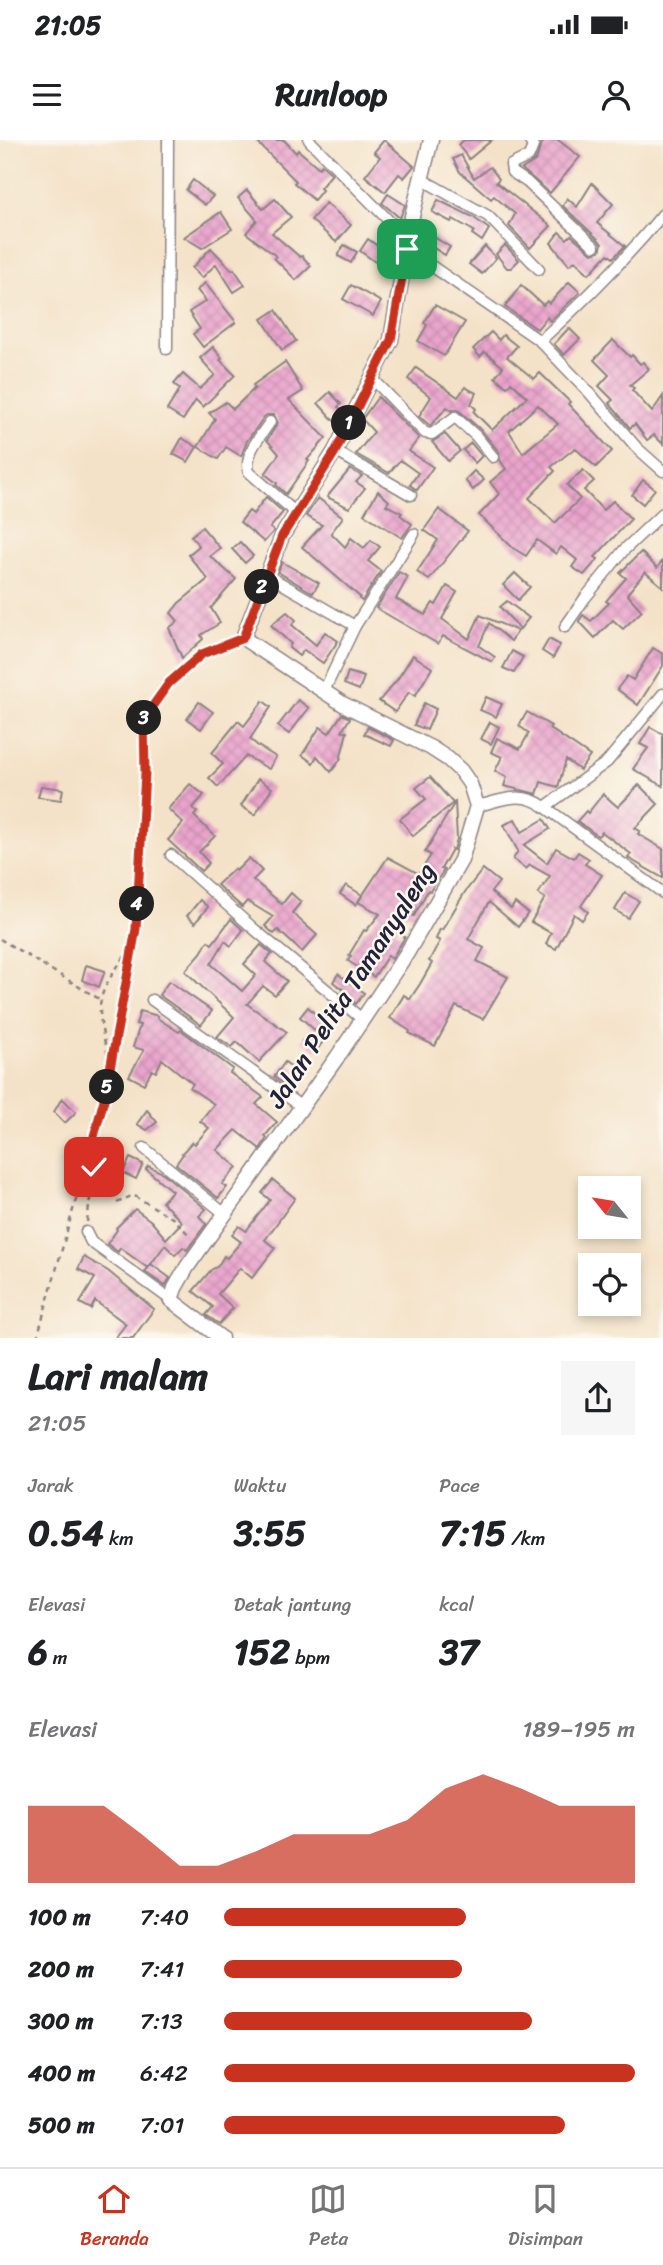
<!DOCTYPE html>
<html lang="id">
<head>
<meta charset="utf-8">
<style>
	body { margin:0; font-family:Sriracha,sans-serif; background:#f6f6f6; color:#202124; height:100vh; display:flex; flex-direction:column; font-size:26px; white-space:nowrap }
	* { box-sizing:border-box; margin:0 }
	p { font-size:23px; color:#757577 }
	.icon { flex:none; width:38px; height:38px; fill:none; stroke:currentColor; stroke-width:2; stroke-linecap:round; stroke-linejoin:round }
	.map { position:relative; height:1198px; overflow:hidden }
	.drawer { display:flex; flex-direction:column; background:#fff; flex:1 }
	.drawer>* { flex:none }
	.needle { width:46px; rotate:300deg }
	.fabs { position:absolute; left:578px; top:1036px; display:grid; gap:14px }
	.fabs a { display:grid; place-items:center; width:63px; height:63px; border-radius:0px; background:#fff; box-shadow:0 4px 10px #0003; font-size:35px }
	.pin { position:absolute; display:grid; place-items:center; width:60px; height:60px; color:#fff; margin:-30px; border-radius:14px; box-shadow:0 4px 10px #0006 }
	.km { position:absolute; width:35px; height:35px; margin:-18px; border-radius:50%; background:#222; color:#fff; font-size:19px; line-height:35px; text-align:center }
	.round { display:grid; place-items:center; flex:none; width:74px; height:74px; border-radius:0px; background:#f6f6f6 }
	.overview { display:flex; align-items:center; justify-content:space-between; height:119px; padding:0 28px }
	h1 { font-size:38px; font-weight:700; line-height:52px }
	.stats { display:grid; grid-template-columns:repeat(3,1fr); gap:10px; height:119px; padding:7px 28px }
	.stats div { display:grid; align-content:center }
	.stats b { font-size:35px; font-weight:700 }
	.stats small { font-size:19px; font-weight:400 }
	.stats p { font-size:19px }
	.chart { height:196px; padding:14px 28px }
	.chart p { display:flex; justify-content:space-between }
	.chart svg { width:100%; height:126px; margin-top:7px; fill:#c8321e; opacity:.7 }
	ul { padding:0 28px; list-style:none; font-size:23px }
	li { display:grid; grid-template-columns:112px 84px 1fr; align-items:center; height:52px }
	li i { height:18px; border-radius:9px; background:#c8321e }
	.status { display:flex; justify-content:space-between; align-items:center; height:49px; padding:0 35px; background:#fff; direction:ltr }
	.status svg { height:19px; fill:currentColor }
	header { display:flex; justify-content:space-between; align-items:center; height:91px; padding:0 28px; background:#fff; font-size:32px; font-weight:700 }
	.tabs { display:flex; justify-content:space-around; align-items:center; height:98px; border-top:2px solid #e0e0e0; background:#fff; font-size:19px; color:#757577 }
	.tabs a { display:grid; justify-items:center; gap:4px }
	.tabs .on { color:#c8321e }
	.map>svg:first-child { display:block }
	.building { fill:url(#building-cross-hatch); fill-rule:evenodd }
	.lines { fill:none; stroke-linecap:round; stroke-linejoin:round }
	.street-casing { stroke:#8b8282; stroke-width:13 }
	.secondary-casing { stroke:#8b8282; stroke-width:17 }
	.path { stroke:#8b8282; stroke-width:2.5; stroke-dasharray:5 5; stroke-linecap:butt }
	.street { stroke:#fff; stroke-width:10 }
	.secondary { stroke:#fff; stroke-width:14 }
	.route-casing { stroke:#fff; stroke-width:14 }
	.route { stroke:#c8321e; stroke-width:9 }
	.labels { text-anchor:middle; stroke-width:5; stroke-linejoin:round; paint-order:stroke }
	.street-label { font-size:26px; fill:#22223b; stroke:#fbf7ec }
</style>
</head>
<body>
<div class="status"><b>21:05</b><svg viewBox="0 0 49 12"><path d="M0 12V9h3v3zM5 12V6h3v6zM10 12V3h3v9zM15 12V0h3v12zM26 1h20v11H26zM47 4h2v5h-2z"/></svg></div>
<header><svg class="icon" aria-label="menu" viewBox="0 0 24 24"><path d="M4 6h16M4 12h16M4 18h16"/></svg>Runloop<svg class="icon" aria-label="person" viewBox="0 0 24 24"><circle cx="12" cy="8" r="4"/><path d="M4 21q1-7 8-7t8 7"/></svg></header>
<div class="map">
<svg width="663" height="1198" viewBox="0 0 663 1198">
	<defs>
		<pattern id="building-cross-hatch" width="8" height="8" patternUnits="userSpaceOnUse" patternTransform="scale(1.75)"><rect width="8" height="8" fill="#eaa4cc"/><path d="M0 0l8 8M0 8l8-8" fill="none" stroke="#c88db0"/></pattern>
	</defs>
	<rect width="100%" height="100%" fill="#fbf7ec"/>
	<filter id="ink" filterUnits="userSpaceOnUse"><feTurbulence type="fractalNoise" baseFrequency=".0143" numOctaves="2"/><feDisplacementMap in="SourceGraphic" scale="14" xChannelSelector="R" yChannelSelector="G"/><feConvolveMatrix kernelMatrix="1 2 1 2 8 2 1 2 1" color-interpolation-filters="sRGB"/></filter>
	<filter id="wash" filterUnits="userSpaceOnUse"><feTurbulence type="fractalNoise" baseFrequency=".00686" numOctaves="4" result="noise"/><feDisplacementMap in="SourceGraphic" scale="28" xChannelSelector="R" yChannelSelector="G"/><feGaussianBlur stdDeviation="1.57" result="paint"/><feColorMatrix in="noise" values="0 0 0 0 0 0 0 0 0 0 0 0 0 0 0 0 0 1.4 0 .05"/><feComposite in="paint" operator="in"/></filter>
	<g filter="url(#wash)">
		<rect width="100%" height="100%" fill="#f4e2c8"/>
		<g id="blocks">
			<g class="building">
				<path d="M 255,0 L 284,0 L 296,13 L 298,10 L 319,28 L 322,25 L 332,34 L 320,48 L 322,50 L 314,60 L 294,43 L 296,41 Z"/>
				<path d="M 384,0 L 414,26 L 404,38 L 399,34 L 385,52 L 365,36 L 380,17 L 374,12 Z"/>
				<path d="M 464,0 L 492,0 L 469,19 L 458,5 Z"/>
				<path d="M 545,0 L 558,0 L 580,17 L 550,53 L 522,29 L 536,20 L 541,5 Z"/>
				<path d="M 461,15 L 474,38 L 490,27 L 499,39 L 496,42 L 551,86 L 530,108 L 509,86 L 515,74 L 494,56 L 491,59 L 460,32 L 453,19 Z"/>
				<path d="M 193,40 L 213,56 L 205,65 L 186,50 Z"/>
				<path d="M 592,43 L 613,64 L 597,83 L 625,106 L 613,118 L 608,114 L 589,134 L 575,121 L 569,125 L 551,103 L 559,92 L 567,99 L 571,95 L 592,113 L 600,111 L 602,104 L 599,100 L 563,66 L 567,58 L 577,67 Z"/>
				<path d="M 247,50 L 263,69 L 275,59 L 291,77 L 272,93 L 300,117 L 302,116 L 311,126 L 296,140 L 274,118 L 276,116 L 246,93 L 257,80 L 238,58 Z"/>
				<path d="M 388,54 L 405,65 L 400,78 L 382,63 Z"/>
				<path d="M 438,60 L 473,77 L 489,89 L 482,101 L 472,94 L 474,91 L 453,79 L 451,82 L 432,72 Z"/>
				<path d="M 326,63 L 351,85 L 336,102 L 311,80 Z"/>
				<path d="M 221,72 L 232,89 L 202,108 L 184,97 Z"/>
				<path d="M 434,97 L 450,107 L 445,115 L 429,105 Z"/>
				<path d="M 368,99 L 387,113 L 378,124 L 360,111 Z"/>
				<path d="M 344,105 L 357,112 L 351,123 L 338,116 Z"/>
				<path d="M 505,105 L 519,120 L 511,128 L 507,128 L 496,114 Z"/>
				<path d="M 485,106 L 496,118 L 482,134 L 469,124 Z"/>
				<path d="M 211,108 L 232,130 L 234,129 L 245,145 L 234,152 L 216,124 L 202,138 L 192,128 Z"/>
				<path d="M 569,142 L 580,152 L 550,181 L 547,177 L 537,189 L 505,167 L 521,145 L 543,165 L 547,161 L 549,164 Z"/>
				<path d="M 205,143 L 236,182 L 203,207 L 193,194 L 200,189 L 189,172 L 206,161 L 197,150 Z"/>
				<path d="M 351,145 L 381,162 L 373,176 L 343,159 Z"/>
				<path d="M 435,165 L 465,182 L 444,216 L 418,201 L 427,185 L 424,183 Z"/>
				<path d="M 276,170 L 296,201 L 282,210 L 262,179 Z"/>
				<path d="M 569,188 L 580,199 L 564,215 L 554,204 Z"/>
				<path d="M 491,192 L 499,200 L 503,195 L 517,206 L 507,217 L 534,239 L 540,233 L 570,262 L 568,264 L 612,311 L 596,327 L 575,308 L 551,327 L 555,331 L 529,358 L 555,383 L 580,359 L 567,345 L 583,330 L 594,341 L 584,350 L 603,370 L 613,361 L 631,379 L 595,417 L 598,419 L 584,435 L 572,427 L 577,420 L 561,407 L 556,414 L 537,400 L 526,416 L 513,408 L 479,375 L 499,354 L 490,342 L 506,329 L 500,320 L 499,312 L 481,290 L 457,269 L 451,270 L 447,267 L 430,286 L 419,276 L 431,257 L 408,239 L 416,228 L 458,257 L 465,247 L 476,253 L 471,264 L 476,269 L 474,272 L 492,290 L 527,257 L 511,242 L 507,247 L 495,237 L 503,227 L 485,212 L 480,217 L 473,209 ZM 538,265 L 558,284 L 523,313 L 509,291 Z"/>
				<path d="M 613,200 L 630,217 L 632,215 L 640,224 L 643,222 L 649,229 L 630,245 L 634,248 L 632,250 L 652,272 L 663,256 L 663,304 L 654,295 L 647,300 L 635,284 L 630,288 L 609,263 L 613,260 L 599,246 L 609,235 L 594,220 Z"/>
				<path d="M 213,207 L 222,218 L 220,220 L 235,235 L 203,267 L 196,260 L 183,280 L 167,270 L 180,249 L 174,244 L 183,234 L 200,249 L 215,235 L 200,218 Z"/>
				<path d="M 285,222 L 303,251 L 289,260 L 326,298 L 307,320 L 309,321 L 286,354 L 276,345 L 277,343 L 265,334 L 279,314 L 267,300 L 278,283 L 274,275 L 267,275 L 264,277 L 247,301 L 241,316 L 226,307 L 218,319 L 198,307 L 215,279 L 209,273 L 226,262 L 233,269 L 255,248 L 253,245 Z"/>
				<path d="M 330,252 L 341,264 L 338,267 L 343,273 L 336,283 L 318,263 Z"/>
				<path d="M 378,257 L 419,298 L 409,311 L 433,327 L 417,350 L 410,345 L 418,333 L 400,320 L 389,333 L 356,314 L 374,292 L 362,279 Z"/>
				<path d="M 445,294 L 460,311 L 448,321 L 432,302 Z"/>
				<path d="M 182,298 L 197,307 L 188,322 L 173,314 Z"/>
				<path d="M 471,303 L 482,316 L 475,323 L 463,310 Z"/>
				<path d="M 350,329 L 362,336 L 356,342 L 365,348 L 349,368 L 327,357 Z"/>
				<path d="M 474,331 L 484,340 L 473,350 L 465,340 Z"/>
				<path d="M 643,340 L 655,349 L 643,364 L 632,355 Z"/>
				<path d="M 378,351 L 389,361 L 386,365 L 402,373 L 400,375 L 412,384 L 402,398 L 364,374 Z"/>
				<path d="M 266,357 L 283,372 L 270,388 L 274,391 L 264,402 L 240,382 L 249,371 L 253,374 Z"/>
				<path d="M 318,358 L 343,377 L 331,393 L 345,407 L 351,398 L 364,408 L 371,400 L 380,407 L 368,421 L 381,431 L 362,461 L 359,459 L 360,457 L 302,407 L 322,385 L 306,376 Z"/>
				<path d="M 439,369 L 468,391 L 429,440 L 417,432 L 438,400 L 424,390 Z"/>
				<path d="M 202,387 L 220,408 L 210,416 L 236,439 L 211,468 L 220,483 L 201,495 L 203,499 L 182,518 L 169,488 L 178,481 L 171,473 L 179,463 L 208,439 L 188,415 L 199,406 L 191,396 Z"/>
				<path d="M 240,402 L 253,416 L 245,423 L 232,409 Z"/>
				<path d="M 641,412 L 657,428 L 663,420 L 663,447 L 645,432 L 627,454 L 642,471 L 623,489 L 613,480 L 595,498 L 579,481 L 583,475 L 591,481 L 609,463 L 606,461 L 626,438 L 620,433 Z"/>
				<path d="M 282,422 L 319,443 L 313,453 L 278,432 Z"/>
				<path d="M 399,432 L 408,437 L 396,459 L 425,475 L 433,463 L 436,465 L 447,446 L 457,452 L 442,479 L 469,499 L 480,475 L 518,491 L 511,501 L 489,483 L 479,506 L 495,517 L 492,522 L 443,496 L 438,504 L 376,468 Z"/>
				<path d="M 515,433 L 530,447 L 518,460 L 503,445 Z"/>
				<path d="M 507,461 L 529,478 L 520,489 L 500,467 Z"/>
				<path d="M 287,472 L 296,480 L 292,485 L 316,505 L 325,492 L 338,501 L 323,523 L 304,510 L 299,516 L 289,508 L 291,504 L 271,485 Z"/>
				<path d="M 549,499 L 560,505 L 553,518 L 542,511 Z"/>
				<path d="M 653,508 L 663,514 L 663,526 L 638,565 L 617,549 L 627,536 L 633,540 Z"/>
				<path d="M 512,511 L 523,517 L 514,533 L 503,528 Z"/>
				<path d="M 413,515 L 432,528 L 415,556 L 409,552 L 395,572 L 379,561 L 397,540 Z"/>
				<path d="M 348,532 L 364,537 L 359,550 L 344,544 Z"/>
				<path d="M 486,557 L 502,564 L 496,577 L 480,570 Z"/>
				<path d="M 298,560 L 309,568 L 289,594 L 278,586 Z"/>
				<path d="M 263,561 L 271,567 L 250,599 L 258,606 L 276,617 L 269,629 L 246,616 L 218,647 L 209,638 L 223,624 L 212,613 L 238,581 L 244,586 Z"/>
				<path d="M 199,562 L 213,572 L 201,589 L 187,579 Z"/>
				<path d="M 424,563 L 436,569 L 427,590 L 414,585 Z"/>
				<path d="M 527,572 L 551,586 L 549,588 L 590,616 L 580,630 L 566,620 L 558,647 L 541,642 L 537,654 L 504,646 L 507,637 L 495,631 L 502,617 L 491,612 L 497,598 L 520,609 L 529,593 L 519,586 Z"/>
				<path d="M 342,574 L 350,578 L 342,591 L 347,592 L 340,620 L 331,632 L 317,616 L 313,623 L 302,615 L 320,587 L 329,593 Z"/>
				<path d="M 490,582 L 499,587 L 491,604 L 481,599 Z"/>
				<path d="M 368,587 L 394,600 L 391,606 L 364,594 Z"/>
				<path d="M 650,587 L 663,594 L 663,646 L 633,629 L 648,608 L 640,604 Z"/>
				<path d="M 430,637 L 453,663 L 413,696 L 400,679 L 426,659 L 416,648 Z"/>
				<path d="M 258,639 L 272,648 L 255,675 L 241,666 Z"/>
				<path d="M 190,644 L 204,655 L 193,668 L 197,672 L 194,676 L 215,696 L 199,712 L 209,723 L 201,731 L 168,700 L 183,683 L 168,669 Z"/>
				<path d="M 639,645 L 658,664 L 635,688 L 640,691 L 638,694 L 663,709 L 663,738 L 628,718 L 631,714 L 602,692 L 598,696 L 577,681 L 586,671 L 588,673 L 603,654 L 618,667 Z"/>
				<path d="M 41,646 L 63,649 L 61,660 L 38,657 Z"/>
				<path d="M 455,662 L 457,699 L 454,710 L 452,709 L 441,729 L 444,730 L 430,751 L 428,750 L 414,776 L 405,772 L 395,791 L 405,797 L 392,818 L 388,815 L 374,837 L 348,821 L 351,816 L 349,815 L 364,790 L 366,791 L 380,774 L 358,762 L 388,717 L 419,734 L 431,715 L 425,712 Z"/>
				<path d="M 515,679 L 522,692 L 544,679 L 550,689 L 524,705 L 547,723 L 556,708 L 574,718 L 578,712 L 589,719 L 585,724 L 602,735 L 581,766 L 588,772 L 582,780 L 574,774 L 556,809 L 546,804 L 551,793 L 531,782 L 545,758 L 538,754 L 550,736 L 530,725 L 526,729 L 513,719 L 518,711 L 504,685 Z"/>
				<path d="M 249,718 L 262,731 L 253,740 L 282,764 L 291,753 L 301,762 L 292,773 L 317,795 L 302,812 L 278,790 L 274,794 L 265,786 L 273,777 L 247,761 L 242,767 L 217,745 L 234,729 L 236,731 Z"/>
				<path d="M 483,729 L 499,742 L 491,752 L 511,769 L 515,763 L 528,773 L 518,787 L 489,762 L 468,799 L 484,808 L 477,821 L 508,837 L 483,879 L 456,866 L 435,906 L 409,893 L 410,891 L 390,878 L 404,855 L 410,859 L 420,844 L 432,823 L 429,821 L 440,801 L 436,799 L 440,789 L 442,790 L 465,752 Z"/>
				<path d="M 346,745 L 362,755 L 356,765 L 340,754 Z"/>
				<path d="M 625,753 L 639,761 L 628,778 L 615,770 Z"/>
				<path d="M 200,760 L 208,767 L 195,783 L 187,776 Z"/>
				<path d="M 231,779 L 243,790 L 231,806 L 225,801 L 211,824 L 242,851 L 256,835 L 244,824 L 261,805 L 272,814 L 265,822 L 287,841 L 275,855 L 263,846 L 247,864 L 287,892 L 259,922 L 237,902 L 232,907 L 217,897 L 234,877 L 185,831 L 201,813 L 208,801 L 212,804 Z"/>
				<path d="M 86,825 L 105,831 L 99,847 L 82,840 Z"/>
				<path d="M 338,834 L 364,853 L 356,864 L 342,852 L 344,850 L 333,842 Z"/>
				<path d="M 169,841 L 212,871 L 201,885 L 159,855 Z"/>
				<path d="M 308,867 L 325,883 L 317,892 L 300,877 Z"/>
				<path d="M 140,871 L 158,876 L 157,878 L 179,892 L 181,890 L 233,929 L 230,933 L 263,957 L 256,964 L 277,982 L 265,996 L 267,998 L 260,1009 L 236,990 L 217,1010 L 237,1027 L 222,1044 L 227,1047 L 218,1058 L 176,1024 L 183,1014 L 182,1013 L 192,1002 L 195,1004 L 209,988 L 200,981 L 214,964 L 190,948 L 193,944 L 162,919 L 156,932 L 152,930 L 144,944 L 129,936 L 144,910 L 133,907 L 140,885 L 136,884 Z"/>
				<path d="M 308,894 L 324,900 L 317,910 L 302,901 Z"/>
				<path d="M 285,922 L 300,933 L 289,948 L 274,937 Z"/>
				<path d="M 62,958 L 76,972 L 65,983 L 54,972 Z"/>
				<path d="M 147,970 L 157,982 L 147,990 L 137,984 Z"/>
				<path d="M 130,1018 L 143,1024 L 136,1039 L 123,1033 Z"/>
				<path d="M 148,1026 L 163,1033 L 206,1069 L 199,1076 L 206,1084 L 187,1110 L 183,1107 L 175,1115 L 165,1105 L 148,1128 L 120,1108 L 118,1112 L 107,1104 L 117,1090 L 116,1088 L 135,1069 L 151,1081 L 166,1099 L 182,1082 L 162,1062 L 172,1051 L 146,1029 Z"/>
				<path d="M 273,1040 L 295,1058 L 265,1100 L 275,1108 L 252,1138 L 240,1128 L 218,1154 L 233,1168 L 219,1184 L 206,1175 L 213,1167 L 193,1151 L 211,1130 L 218,1126 L 224,1116 L 227,1118 L 241,1102 L 232,1095 L 239,1086 L 246,1091 L 270,1060 L 262,1053 Z"/>
				<path d="M 84,1117 L 108,1131 L 154,1169 L 133,1198 L 115,1198 L 126,1184 L 95,1161 L 91,1169 L 80,1163 L 95,1138 L 78,1129 Z"/>
				<path d="M 151,1124 L 170,1138 L 165,1146 L 145,1132 Z"/>
			</g>
		</g>
	</g>
	<g filter="url(#ink)">
		<use href="#blocks" fill-opacity="0" stroke="#8b8282" stroke-width="2"/>
		<g class="lines">
			<defs>
				<g id="street">
					<path d="M 309,0 L 409,101"/>
					<path d="M 529,0 L 533,6 L 529,16 L 511,25 L 512,32 L 527,42 L 594,106"/>
					<path d="M 421,39 L 488,76 L 539,129"/>
					<path d="M 407,109 L 540,201 L 588,251 L 637,308 L 663,331"/>
					<path d="M 540,201 C 584,161 625,120 663,74"/>
					<path d="M 167,209 L 168,0"/>
					<path d="M 372,238 L 425,293 L 432,294 L 455,277 L 476,296 L 493,317"/>
					<path d="M 270,282 C 260,297 244,313 249,332 L 296,373"/>
					<path d="M 335,311 L 411,355"/>
					<path d="M 267,435 L 355,486"/>
					<path d="M 565,487 L 585,458 L 624,410 L 663,373"/>
					<path d="M 324,551 L 355,486 L 414,394"/>
					<path d="M 477,666 C 504,660 521,650 545,667 L 607,622 L 663,554"/>
					<path d="M 545,667 L 663,753"/>
					<path d="M 171,715 L 254,789 L 363,880"/>
					<path d="M 152,860 L 302,967"/>
					<path d="M 144,1008 L 225,1074"/>
					<path d="M 86,1092 L 91,1102 L 171,1160"/>
				</g>
				<path id="secondary" d="M 221,1198 L 171,1160 L 175,1148 L 187,1127 L 338,916 L 407,813 L 461,720 L 477,666 L 470,644 L 461,631 L 448,619 L 431,608 L 343,564 L 243,498 L 282,396 L 335,311 L 391,200 L 412,76 L 431,0"/>
			</defs>
			<use href="#street" class="street-casing"/>
			<use href="#secondary" class="secondary-casing"/>
			<g class="path">
				<path d="M 0,799 L 101,860"/>
				<path d="M 110,924 C 106,907 97,877 101,859 C 105,841 121,822 132,807"/>
				<path d="M 117,1063 L 133,1055 L 174,1079 L 191,1097"/>
				<path d="M 87,1082 L 94,1027 L 91,1013"/>
				<path d="M 37,1198 L 105,956 L 121,878 L 136,789 L 145,633 L 144,578 L 169,543 L 202,514 L 230,503"/>
			</g>
			<use href="#street" class="street"/>
			<use href="#secondary" class="secondary"/>
		</g>
	</g>
	<g class="lines" filter="url(#ink)">
		<defs>
			<path id="route" d="M 94,1027 L 93,1018 L 90,1011 L 105,956 L 136,789 L 145,633 L 144,578 L 169,543 L 202,514 L 243,498 L 282,396 L 335,312 L 391,200 L 407,109"/>
		</defs>
		<use href="#route" class="route-casing"/>
		<use href="#route" class="route"/>
	</g>
	<g class="labels">
		<g class="street-label">
			<text transform="translate(351 845) rotate(-57)" y="9">Jalan Pelita Tamanyaleng</text>
		</g>
	</g>
</svg>
<div class="fabs">
<a><svg class="needle" viewBox="-14 -14 28 28"><path d="M0-13l5 13h-10z" fill="#e53935"/><path d="M0 13l5-13h-10z" fill="#757577"/></svg></a>
<a><svg class="icon" aria-label="locate" viewBox="0 0 24 24"><circle cx="12" cy="12" r="6"/><path d="M12 2v4M12 18v4M2 12h4M18 12h4"/></svg></a>
</div>
<div class="pin" style="left:407px;top:109px;background:#1e9e55"><svg class="icon" aria-label="arrive" viewBox="0 0 24 24"><path d="M6 21V4h12l-3 4 3 4H6"/></svg></div>
<div class="pin" style="left:94px;top:1027px;background:#d93025"><svg class="icon" aria-label="check" viewBox="0 0 24 24"><path d="M5 12l5 5 9-10"/></svg></div>
<b class="km" style="left:349px;top:283px">1</b>
<b class="km" style="left:262px;top:447px">2</b>
<b class="km" style="left:144px;top:578px">3</b>
<b class="km" style="left:137px;top:764px">4</b>
<b class="km" style="left:107px;top:947px">5</b>
</div>
<section class="drawer">
<div class="overview"><div><h1>Lari malam</h1><p>21:05</p></div><a class="round"><svg class="icon" aria-label="share" viewBox="0 0 24 24"><path d="M12 15V3M7 8l5-5 5 5M5 13v7h14v-7"/></svg></a></div>
<div class="stats">
<div><p>Jarak</p><b>0.54<small> km</small></b></div>
<div><p>Waktu</p><b>3:55</b></div>
<div><p>Pace</p><b>7:15<small> /km</small></b></div>
</div>
<div class="stats">
<div><p>Elevasi</p><b>6<small> m</small></b></div>
<div><p>Detak jantung</p><b>152<small> bpm</small></b></div>
<div><p>kcal</p><b>37</b></div>
</div>
<div class="chart"><p><span>Elevasi</span>189–195 m</p>
<svg viewBox="0 0 160 44" preserveAspectRatio="none"><path d="M0 44V17L10 17L20 17L30 27L40 38L50 38L60 33L70 27L80 27L90 27L100 22L110 11L120 6L130 11L140 17L150 17L160 17V44z"/></svg>
</div>
<ul>
<li><b>100 m</b>7:40<i style="width:59%"></i></li>
<li><b>200 m</b>7:41<i style="width:58%"></i></li>
<li><b>300 m</b>7:13<i style="width:75%"></i></li>
<li><b>400 m</b>6:42<i style="width:100%"></i></li>
<li><b>500 m</b>7:01<i style="width:83%"></i></li>
</ul>
</section>
<nav class="tabs">
<a class="on"><svg class="icon" aria-label="home" viewBox="0 0 24 24"><path d="M3 11l9-7 9 7M6 9v11h12V9"/></svg>Beranda</a>
<a><svg class="icon" aria-label="map" viewBox="0 0 24 24"><path d="M3 6l6-2 6 2 6-2v14l-6 2-6-2-6 2zM9 4v14M15 6v14"/></svg>Peta</a>
<a><svg class="icon" aria-label="saved" viewBox="0 0 24 24"><path d="M7 4h10v16l-5-4-5 4z"/></svg>Disimpan</a>
</nav>
</body>
</html>
